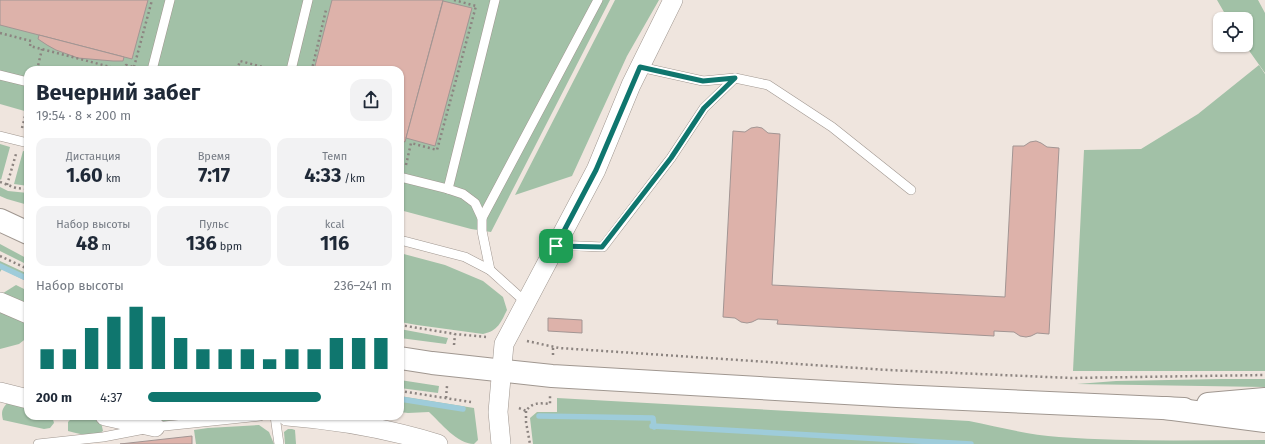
<!DOCTYPE html>
<html lang="ru">
<head>
<meta charset="utf-8">
<style>
	body { margin:0; font-family:"Fira Sans",sans-serif; background:#f2f2f3; color:#1f2937; height:100vh; display:flex; flex-direction:column; font-size:15px; white-space:nowrap }
	* { box-sizing:border-box; margin:0 }
	p { font-size:13px; color:#747a83 }
	.icon { flex:none; width:22px; height:22px; fill:none; stroke:currentColor; stroke-width:2; stroke-linecap:round; stroke-linejoin:round }
	.map { position:relative; flex:1; overflow:hidden }
	.side { position:absolute; left:24px; top:66px; width:380px; height:354px; display:flex; flex-direction:column; background:#fff; border-radius:12px; box-shadow:0 1px 3px #0004 }
	.side>* { flex:none }
	.buttons { position:absolute; left:1213px; top:12px; display:grid; gap:8px }
	.buttons a { display:grid; place-items:center; width:40px; height:40px; border-radius:8px; background:#fff; box-shadow:0 1px 3px #0004; font-size:20px }
	.pin { position:absolute; display:grid; place-items:center; width:34px; height:34px; color:#fff; margin:-17px; border-radius:8px; box-shadow:0 2px 6px #0006 }
	.round { display:grid; place-items:center; flex:none; width:42px; height:42px; border-radius:12px; background:#f2f2f3 }
	.overview { display:flex; align-items:center; justify-content:space-between; height:68px; padding:0 12px }
	h1 { font-size:22px; font-weight:700; line-height:30px }
	.figures { display:grid; grid-template-columns:repeat(3,1fr); gap:6px; height:68px; padding:4px 12px }
	.figures div { display:grid; align-content:center; border-radius:10px; background:#f2f2f3; text-align:center }
	.figures b { font-size:20px; font-weight:700 }
	.figures small { font-size:11px; font-weight:400 }
	.figures p { font-size:11px }
	.chart { height:112px; padding:8px 12px }
	.chart p { display:flex; justify-content:space-between }
	.chart svg { width:100%; height:72px; margin-top:4px; stroke:#0f766e; stroke-width:6 }
	ul { padding:0 12px; list-style:none; font-size:13px }
	li { display:grid; grid-template-columns:64px 48px 1fr; align-items:center; height:30px }
	li i { height:10px; border-radius:5px; background:#0f766e }
	.map>svg:first-child { display:block }
	.green { fill:#a2c1a7 }
	.forest { fill:#a1c1a6 }
	.lines { fill:none; stroke-linecap:round; stroke-linejoin:round }
	.stream { stroke:#9eccda; stroke-width:5.5 }
	.building { fill:#ddb2aa; stroke:#a29593 }
	.lane-casing { stroke:#a09790; stroke-width:10 }
	.street-casing { stroke:#a09790; stroke-width:20 }
	.secondary-casing { stroke:#a09790; stroke-width:24 }
	.primary-casing { stroke:#a09790; stroke-width:24 }
	.path { stroke:#8c8480; stroke-width:2.5; stroke-dasharray:2 3; stroke-linecap:butt }
	.lane { stroke:#fff; stroke-width:9 }
	.street { stroke:#fff; stroke-width:19 }
	.secondary { stroke:#fff; stroke-width:22 }
	.primary { stroke:#fff; stroke-width:22 }
	.route-casing { stroke:#fff; stroke-width:8 }
	.route { stroke:#0f766e; stroke-width:5 }
</style>
</head>
<body>
<div class="map">
<svg width="1265" height="444" viewBox="0 0 1265 444">
	<rect width="100%" height="100%" fill="#efe5de"/>
	<g class="green">
		<path d="M 0,0 L 610,0 L 491,232 L 471,229 L 400,210 L 400,70 L 28,70 L 28,112 L 0,104 Z"/>
		<path d="M 615,0 L 659,0 L 627,56 L 572,176 L 515,195 Z"/>
		<path d="M 1259,65 L 1265,74 L 1265,371 L 1073,371 L 1084,150 L 1141,149 L 1198,114 Z"/>
		<path d="M 0,144 L 10,147 L 1,180 L 0,179 Z"/>
		<path d="M 23,151 L 28,152 L 28,186 L 14,184 Z"/>
		<path d="M 0,187 L 8,191 L 28,193 L 28,205 L 7,199 L 0,196 Z"/>
		<path d="M 0,244 L 28,259 L 28,265 L 0,251 Z"/>
		<path d="M 400,253 L 445,265 L 483,281 L 503,297 L 507,310 C 501,322 498,331 483,334 L 417,325 L 400,322 Z"/>
		<path d="M 0,261 L 28,274 L 28,282 L 2,269 L 0,272 Z"/>
		<path d="M 16,285 L 28,291 L 28,310 L 0,295 Z"/>
		<path d="M 0,306 L 28,319 L 28,337 L 19,344 L 0,349 Z"/>
		<path d="M 400,329 L 448,338 L 446,344 L 400,338 Z"/>
		<path d="M 1221,379 L 1265,379 L 1265,387 L 1077,384 L 1116,381 Z"/>
		<path d="M 400,380 L 439,386 L 438,393 L 400,388 Z"/>
		<path d="M 400,396 L 474,408 L 478,440 L 474,444 C 457,444 441,423 429,412 L 408,413 L 400,412 Z"/>
		<path d="M 557,398 L 969,421 C 999,427 1028,435 1059,437 C 1127,442 1196,440 1265,440 L 1265,444 L 533,444 L 530,418 L 537,412 L 557,412 Z"/>
		<path d="M 8,402 L 28,403 L 28,416 L 52,416 L 54,423 L 50,428 L 44,429 L 3,420 C 1,411 2,409 8,402 Z"/>
		<path d="M 81,416 L 93,418 L 101,422 L 103,431 C 92,439 81,434 68,431 L 68,422 L 72,418 Z"/>
		<path d="M 137,416 L 222,416 L 164,421 Z"/>
		<path d="M 259,425 L 269,432 L 274,444 L 196,444 L 194,430 L 208,428 Z"/>
		<path d="M 288,429 L 292,429 L 295,430 L 296,444 L 285,444 L 284,432 Z"/>
	</g>
	<path class="forest" d="M 1217,0 L 1258,0 L 1265,13 L 1265,73 L 1245,45 L 1246,45 L 1246,19 L 1228,19 Z"/>
	<g class="lines">
		<g class="stream">
			<path d="M 0,266 L 28,279"/>
			<path d="M 400,399 L 463,409"/>
			<path d="M 539,416 L 653,418 L 654,427"/>
			<path d="M 652,426 L 971,444"/>
		</g>
	</g>
	<g class="building">
		<path d="M 0,0 L 148,0 L 132,59 L 0,25 Z"/>
		<path d="M 332,0 L 443,0 L 405,142 L 400,140 L 400,70 L 314,70 Z"/>
		<path d="M 443,1 L 472,8 L 435,146 L 406,138 Z"/>
		<path d="M 39,35 L 124,57 L 123,61 L 113,61 L 78,58 L 56,50 L 47,45 L 38,39 Z"/>
		<path d="M 757,127 L 762,128 L 768,133 L 780,134 L 772,285 L 1005,297 L 1013,146 L 1024,146 L 1030,142 L 1036,141 L 1041,143 L 1047,147 L 1059,148 L 1049,334 L 1037,333 L 1031,336 L 1026,337 L 1020,336 L 1014,332 L 994,331 L 994,336 L 777,324 L 778,320 L 758,319 L 752,322 L 747,323 L 741,322 L 735,318 L 723,317 L 733,131 L 745,132 L 751,128 Z"/>
		<path d="M 400,140 L 403,141 L 401,149 L 400,148 Z"/>
		<path d="M 548,318 L 582,320 L 582,333 L 548,331 Z"/>
		<path d="M 192,436 L 192,444 L 120,444 Z"/>
	</g>
	<g class="lines">
		<defs>
			<g id="lane">
				<path d="M 640,67 L 703,81 L 735,78 L 768,85 L 832,127 L 911,190"/>
				<path d="M 152,70 L 170,0"/>
				<path d="M 291,70 L 308,0"/>
				<path d="M 0,75 L 28,82"/>
				<path d="M 0,136 L 28,143"/>
				<path d="M 400,177 L 448,189"/>
				<path d="M 482,218 L 598,0"/>
				<path d="M 400,240 L 465,257 L 490,270 L 521,298 L 523,305"/>
				<path d="M 556,245 L 603,247 L 671,158 L 704,108 L 735,78"/>
				<path d="M 490,270 L 482,231 L 482,218 L 475,203 L 463,194 L 448,189 L 495,0"/>
				<path d="M 275,416 L 279,444"/>
				<path d="M 38,444 L 103,437 L 155,427 L 260,416"/>
			</g>
			<g id="street">
				<path d="M 0,302 L 28,314"/>
				<path d="M 0,392 L 28,399"/>
				<path d="M 105,416 L 155,427"/>
				<path d="M 287,416 C 338,420 389,429 438,444"/>
				<path d="M 501,444 L 498,412 L 504,344 L 596,170 L 631,85 L 673,0"/>
			</g>
			<g id="secondary">
				<path d="M 0,220 L 28,233"/>
				<path d="M 400,358 L 432,363 L 552,376 L 897,396 L 1184,409"/>
			</g>
			<g id="primary">
				<path d="M 1208,404 L 1265,399"/>
				<path d="M 1165,408 L 1265,421"/>
			</g>
		</defs>
		<use href="#lane" class="lane-casing"/>
		<use href="#street" class="street-casing"/>
		<use href="#secondary" class="secondary-casing"/>
		<use href="#primary" class="primary-casing"/>
		<g class="path">
			<path d="M 454,0 L 476,6"/>
			<path d="M 0,33 L 31,41 L 30,46 L 122,70"/>
			<path d="M 134,67 L 152,0"/>
			<path d="M 305,69 L 312,69 L 326,10"/>
			<path d="M 37,70 L 42,49"/>
			<path d="M 124,70 L 126,65 L 140,69"/>
			<path d="M 237,70 L 240,61 L 275,70"/>
			<path d="M 22,128 L 28,105"/>
			<path d="M 406,165 L 411,143 L 437,150 L 476,6"/>
			<path d="M 0,182 L 16,188 L 28,189"/>
			<path d="M 7,185 L 16,154"/>
			<path d="M 0,256 L 28,269"/>
			<path d="M 400,325 L 455,334 L 486,337"/>
			<path d="M 527,341 L 559,348 L 888,370 L 1071,378 L 1265,375"/>
			<path d="M 454,345 L 455,334"/>
			<path d="M 553,355 L 553,347"/>
			<path d="M 400,391 L 471,402"/>
			<path d="M 446,398 L 447,386"/>
			<path d="M 519,408 L 526,411 C 532,402 540,403 550,404 L 550,395"/>
			<path d="M 526,411 L 526,422 L 530,444"/>
		</g>
		<use href="#lane" class="lane"/>
		<use href="#street" class="street"/>
		<use href="#secondary" class="secondary"/>
		<use href="#primary" class="primary"/>
	</g>
	<g class="lines">
		<defs>
			<path id="route" d="M 640,67 L 703,81 L 735,78 L 704,108 L 671,158 L 602,247 L 556,246 L 596,170 Z"/>
		</defs>
		<use href="#route" class="route-casing"/>
		<use href="#route" class="route"/>
	</g>
</svg>
<div class="buttons">
<a><svg class="icon" aria-label="locate" viewBox="0 0 24 24"><circle cx="12" cy="12" r="6"/><path d="M12 2v4M12 18v4M2 12h4M18 12h4"/></svg></a>
</div>
<div class="pin" style="left:556px;top:246px;background:#1e9e55"><svg class="icon" aria-label="arrive" viewBox="0 0 24 24"><path d="M6 21V4h12l-3 4 3 4H6"/></svg></div>
<section class="side">
<div class="overview"><div><h1>Вечерний забег</h1><p>19:54 · 8 × 200 m</p></div><a class="round"><svg class="icon" aria-label="share" viewBox="0 0 24 24"><path d="M12 15V3M7 8l5-5 5 5M5 13v7h14v-7"/></svg></a></div>
<div class="figures">
<div><p>Дистанция</p><b>1.60<small> km</small></b></div>
<div><p>Время</p><b>7:17</b></div>
<div><p>Темп</p><b>4:33<small> /km</small></b></div>
</div>
<div class="figures">
<div><p>Набор высоты</p><b>48<small> m</small></b></div>
<div><p>Пульс</p><b>136<small> bpm</small></b></div>
<div><p>kcal</p><b>116</b></div>
</div>
<div class="chart"><p><span>Набор высоты</span>236–241 m</p>
<svg viewBox="0 0 160 44" preserveAspectRatio="none"><path d="M5 44V32M15 44V32M25 44V19M35 44V12M45 44V6M55 44V12M65 44V25M75 44V32M85 44V32M95 44V32M105 44V38M115 44V32M125 44V32M135 44V25M145 44V25M155 44V25"/></svg>
</div>
<ul>
<li><b>200 m</b>4:37<i style="width:71%"></i></li>
</ul>
</section>
</div>
</body>
</html>
